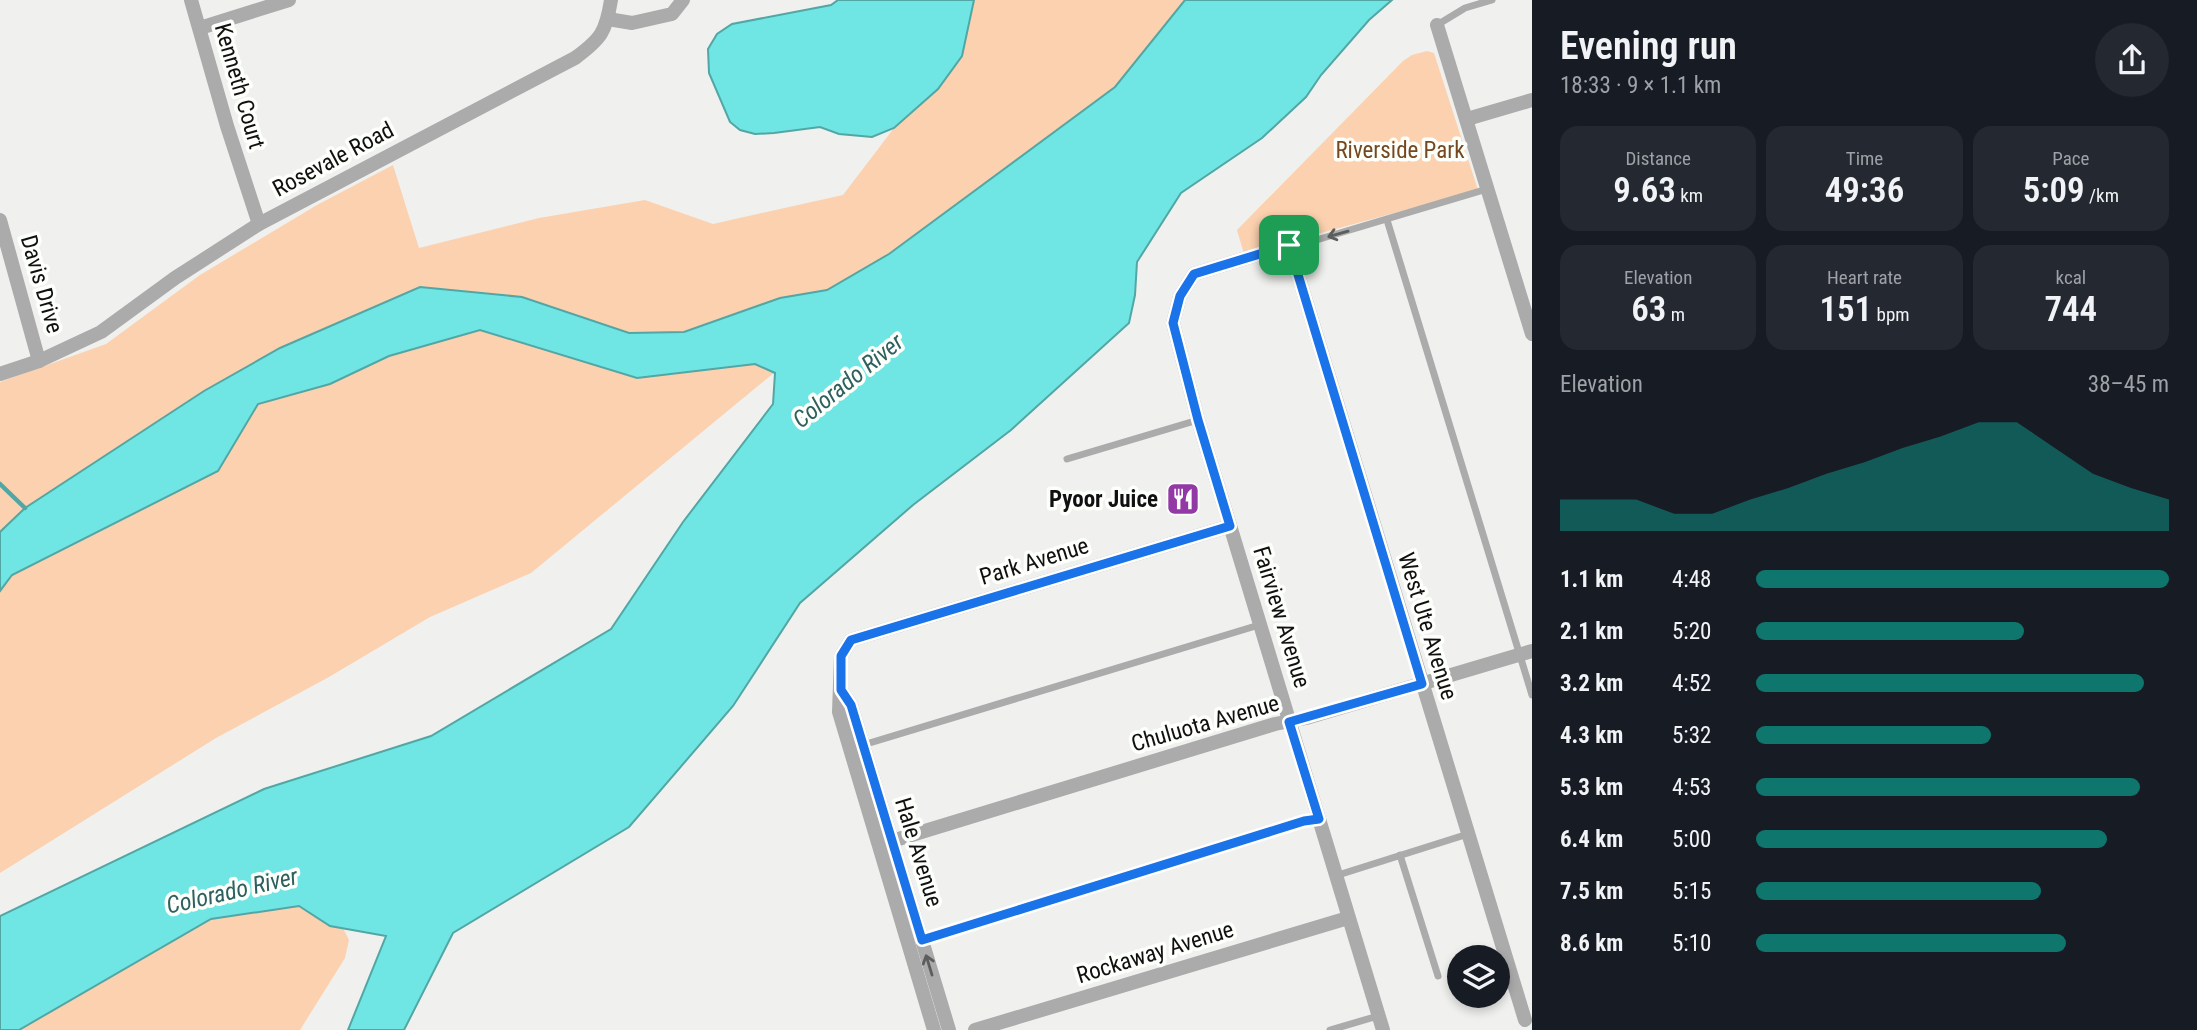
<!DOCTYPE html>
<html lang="en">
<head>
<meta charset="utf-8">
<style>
	body { margin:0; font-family:"Roboto Condensed",sans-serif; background:#242831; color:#f1f3f6; height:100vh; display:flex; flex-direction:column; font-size:26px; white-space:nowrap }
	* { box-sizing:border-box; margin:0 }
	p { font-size:23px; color:#9ea1a6 }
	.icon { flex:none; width:38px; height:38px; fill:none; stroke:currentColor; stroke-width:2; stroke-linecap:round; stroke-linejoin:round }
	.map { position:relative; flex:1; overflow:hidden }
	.drawer { display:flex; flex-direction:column; background:#171b24; width:665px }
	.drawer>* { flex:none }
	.fabs { position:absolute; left:1447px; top:945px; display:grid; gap:14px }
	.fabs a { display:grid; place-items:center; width:63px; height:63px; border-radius:50%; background:#171b24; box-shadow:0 4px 10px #0003; font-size:35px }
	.pin { position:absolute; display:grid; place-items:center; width:60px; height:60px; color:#fff; margin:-30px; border-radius:14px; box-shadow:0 4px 10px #0006 }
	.round { display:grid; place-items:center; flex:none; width:74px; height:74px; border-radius:37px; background:#242831 }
	.headline { display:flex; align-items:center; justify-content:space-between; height:119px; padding:0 28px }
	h1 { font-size:38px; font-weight:600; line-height:52px }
	.figures { display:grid; grid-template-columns:repeat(3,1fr); gap:10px; height:119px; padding:7px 28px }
	.figures div { display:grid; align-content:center; border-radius:18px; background:#242831; text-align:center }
	.figures b { font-size:35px; font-weight:600 }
	.figures small { font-size:19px; font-weight:400 }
	.figures p { font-size:19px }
	.chart { height:196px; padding:14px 28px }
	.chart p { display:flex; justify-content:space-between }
	.chart svg { width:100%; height:126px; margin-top:7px; fill:#0f766e; opacity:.7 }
	ul { padding:0 28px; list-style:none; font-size:23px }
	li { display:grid; grid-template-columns:112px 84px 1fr; align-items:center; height:52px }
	li i { height:18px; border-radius:9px; background:#0f766e }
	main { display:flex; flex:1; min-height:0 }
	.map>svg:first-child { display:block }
	.green { fill:#fbd1af }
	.water { fill:#6fe6e4; stroke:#52a6a4; stroke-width:2 }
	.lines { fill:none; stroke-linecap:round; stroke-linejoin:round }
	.stream { stroke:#52a6a4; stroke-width:4.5 }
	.service { stroke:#aaabaa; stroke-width:7 }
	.minor { stroke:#aaabaa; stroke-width:14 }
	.oneway { stroke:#5c5e5c }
	.route-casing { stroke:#fff; stroke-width:14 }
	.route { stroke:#1a73e8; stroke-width:9 }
	.labels { text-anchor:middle; stroke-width:7; stroke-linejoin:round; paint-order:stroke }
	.street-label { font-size:23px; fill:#0f100f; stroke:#fdfffb }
	.park-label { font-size:23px; fill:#75481f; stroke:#fdfffb }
	.poi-label { font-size:23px; font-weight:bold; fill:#0f100f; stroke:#fdfffb; text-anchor:end }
	.water-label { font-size:24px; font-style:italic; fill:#2d605f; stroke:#fdfffb }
</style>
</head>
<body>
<main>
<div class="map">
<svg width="1532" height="1030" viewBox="0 0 1532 1030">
	<rect width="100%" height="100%" fill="#f0f1ee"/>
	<g class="green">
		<path d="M 974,0 L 1185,0 L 1115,87 L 889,254 L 827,290 L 780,298 L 684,332 L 629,333 L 522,297 L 280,348 L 204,391 L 25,508 L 0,532 L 0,382 L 106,344 L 200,275 L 317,205 L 393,165 L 419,248 L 539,218 L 645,200 L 713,224 L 843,195 L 894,128 L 938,89 L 962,56 Z"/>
		<path d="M 1427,51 L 1434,53 L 1478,190 L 1244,254 L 1237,230 L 1403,61 L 1412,55 Z"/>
		<path d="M 480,330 L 637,378 L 755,364 L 775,372 L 531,573 L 430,617 L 329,677 L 216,738 L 0,873 L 0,591 L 11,575 L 218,471 L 258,404 L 330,384 L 389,356 Z"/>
		<path d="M 299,906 L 330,926 L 343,928 L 349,940 L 345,958 L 300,1030 L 19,1030 L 211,919 Z"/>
	</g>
	<g class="water">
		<path d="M 838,0 L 974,0 L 962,56 L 938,89 L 894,128 L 872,137 L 839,134 L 820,127 L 774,133 L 755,134 L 740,130 L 730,122 L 709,73 L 708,49 L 717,34 L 732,24 L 831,5 Z"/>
		<path d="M 1185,0 L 1392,0 L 1369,20 L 1321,75 L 1306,97 L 1262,138 L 1181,193 L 1137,262 L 1135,295 L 1129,323 L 1011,430 L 913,505 L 800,603 L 733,706 L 629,827 L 453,933 L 404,1030 L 348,1030 L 386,936 L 330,926 L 299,906 L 211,919 L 19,1030 L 0,1030 L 0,916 L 264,789 L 431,736 L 611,629 L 683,522 L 773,404 L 775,373 L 755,364 L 637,378 L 480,330 L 389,356 L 330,384 L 258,404 L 218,471 L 12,575 L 0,591 L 0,532 L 25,508 L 204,391 L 280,348 L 420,287 L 522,297 L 629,333 L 684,332 L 780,298 L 827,290 L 889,254 L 1115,87 Z"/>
	</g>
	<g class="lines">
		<path class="stream" d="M 0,484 L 25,508"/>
		<g class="service">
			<path d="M 1437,25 L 1465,8 L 1492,0"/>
			<path d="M 1387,220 L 1532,695"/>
			<path d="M 1290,245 L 1313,241 L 1487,189"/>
			<path d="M 1067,459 L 1198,420"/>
			<path d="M 863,745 L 1259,625"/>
			<path d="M 1400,855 L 1438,976"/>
			<path d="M 1335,876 L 1468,834"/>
			<path d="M 922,940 L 1304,821 L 1319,819"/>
			<path d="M 1330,1030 L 1378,1016"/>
		</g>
		<g class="minor">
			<path d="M 191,0 L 227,126 L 259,224"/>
			<path d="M 608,19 L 632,23 L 672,14 L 683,0"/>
			<path d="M 1437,25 L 1532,334"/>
			<path d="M 200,28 L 289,0"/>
			<path d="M 1467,119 L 1532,100"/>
			<path d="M 0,220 L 39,361"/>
			<path d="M 0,374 L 39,361 L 101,332 L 175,278 L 259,224 L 575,58 C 601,39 606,32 611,0"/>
			<path d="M 841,690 L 851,705 L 949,1030"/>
			<path d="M 892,841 L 1275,724 L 1306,718 L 1532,651"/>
			<path d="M 934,1030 L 839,712 L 841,656 L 851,640 L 1230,526"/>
			<path d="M 975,1030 L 1348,918"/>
			<path d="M 1383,1030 L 1198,420 L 1173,323 L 1180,296 L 1194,274 L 1289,245 L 1525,1020"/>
		</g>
	</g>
	<defs><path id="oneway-shaft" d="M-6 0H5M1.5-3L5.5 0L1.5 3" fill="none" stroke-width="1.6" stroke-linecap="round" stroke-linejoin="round" transform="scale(1.75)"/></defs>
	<g class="oneway">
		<use href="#oneway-shaft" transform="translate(1338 234) rotate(164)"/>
		<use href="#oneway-shaft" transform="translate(929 965) rotate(-107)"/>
	</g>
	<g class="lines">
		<defs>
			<path id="route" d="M 1289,245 L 1422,684 L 1289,722 L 1319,819 L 1304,821 L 922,940 L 851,705 L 841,690 L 841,656 L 851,640 L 1230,526 L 1198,420 L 1173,323 L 1180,296 L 1194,274 Z"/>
		</defs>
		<use href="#route" class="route-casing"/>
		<use href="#route" class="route"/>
	</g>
	<defs>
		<symbol id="restaurant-square" viewBox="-11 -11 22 22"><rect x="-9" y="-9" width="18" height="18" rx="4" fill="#9339a5" stroke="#fdfffb"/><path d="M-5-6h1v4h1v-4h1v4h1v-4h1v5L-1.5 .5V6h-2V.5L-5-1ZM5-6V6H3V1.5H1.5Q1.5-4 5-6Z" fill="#fff"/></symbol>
	</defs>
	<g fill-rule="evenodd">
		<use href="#restaurant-square" x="1164" y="480" width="38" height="38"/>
	</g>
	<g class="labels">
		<g class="street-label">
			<text transform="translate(240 86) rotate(74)" y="8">Kenneth Court</text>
			<text transform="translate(333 159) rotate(-28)" y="8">Rosevale Road</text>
			<text transform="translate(42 284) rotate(74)" y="8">Davis Drive</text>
			<text transform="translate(1034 561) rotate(-17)" y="8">Park Avenue</text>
			<text transform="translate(1282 617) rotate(73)" y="8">Fairview Avenue</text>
			<text transform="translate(1428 626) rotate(73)" y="8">West Ute Avenue</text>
			<text transform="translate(1205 723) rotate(-16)" y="8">Chuluota Avenue</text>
			<text transform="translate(919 852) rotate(73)" y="8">Hale Avenue</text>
			<text transform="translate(1155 952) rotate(-17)" y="8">Rockaway Avenue</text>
		</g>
		<g class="park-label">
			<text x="1400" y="158">Riverside Park</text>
		</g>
		<g class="poi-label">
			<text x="1158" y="507">Pyoor Juice</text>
		</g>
		<g class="water-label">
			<text transform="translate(848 381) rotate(-39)" y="8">Colorado River</text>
			<text transform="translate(232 891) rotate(-13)" y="8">Colorado River</text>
		</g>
	</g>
</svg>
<div class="fabs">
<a><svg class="icon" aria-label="layers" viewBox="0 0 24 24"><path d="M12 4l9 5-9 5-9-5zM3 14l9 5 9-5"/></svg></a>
</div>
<div class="pin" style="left:1289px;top:245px;background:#1e9e55"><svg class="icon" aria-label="arrive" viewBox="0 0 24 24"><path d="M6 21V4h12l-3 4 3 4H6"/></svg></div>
</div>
<section class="drawer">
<div class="headline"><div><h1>Evening run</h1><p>18:33 · 9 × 1.1 km</p></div><a class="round"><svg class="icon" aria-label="share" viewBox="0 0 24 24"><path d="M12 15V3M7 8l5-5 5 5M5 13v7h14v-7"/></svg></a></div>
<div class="figures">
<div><p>Distance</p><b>9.63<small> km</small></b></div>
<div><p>Time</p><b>49:36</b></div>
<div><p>Pace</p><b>5:09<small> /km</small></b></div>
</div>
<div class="figures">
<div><p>Elevation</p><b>63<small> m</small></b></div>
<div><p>Heart rate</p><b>151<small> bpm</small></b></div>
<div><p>kcal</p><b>744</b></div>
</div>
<div class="chart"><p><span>Elevation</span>38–45 m</p>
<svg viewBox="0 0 160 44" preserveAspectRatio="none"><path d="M0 44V33L10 33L20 33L30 38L40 38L50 33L60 29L70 24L80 20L90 15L100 11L110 6L120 6L130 15L140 24L150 29L160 33V44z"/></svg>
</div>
<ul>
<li><b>1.1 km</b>4:48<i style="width:100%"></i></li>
<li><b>2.1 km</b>5:20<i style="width:65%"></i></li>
<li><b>3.2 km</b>4:52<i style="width:94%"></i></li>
<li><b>4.3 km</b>5:32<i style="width:57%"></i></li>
<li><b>5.3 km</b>4:53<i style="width:93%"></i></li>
<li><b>6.4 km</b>5:00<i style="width:85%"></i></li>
<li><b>7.5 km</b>5:15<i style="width:69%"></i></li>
<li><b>8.6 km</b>5:10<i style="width:75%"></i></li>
</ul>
</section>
</main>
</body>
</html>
